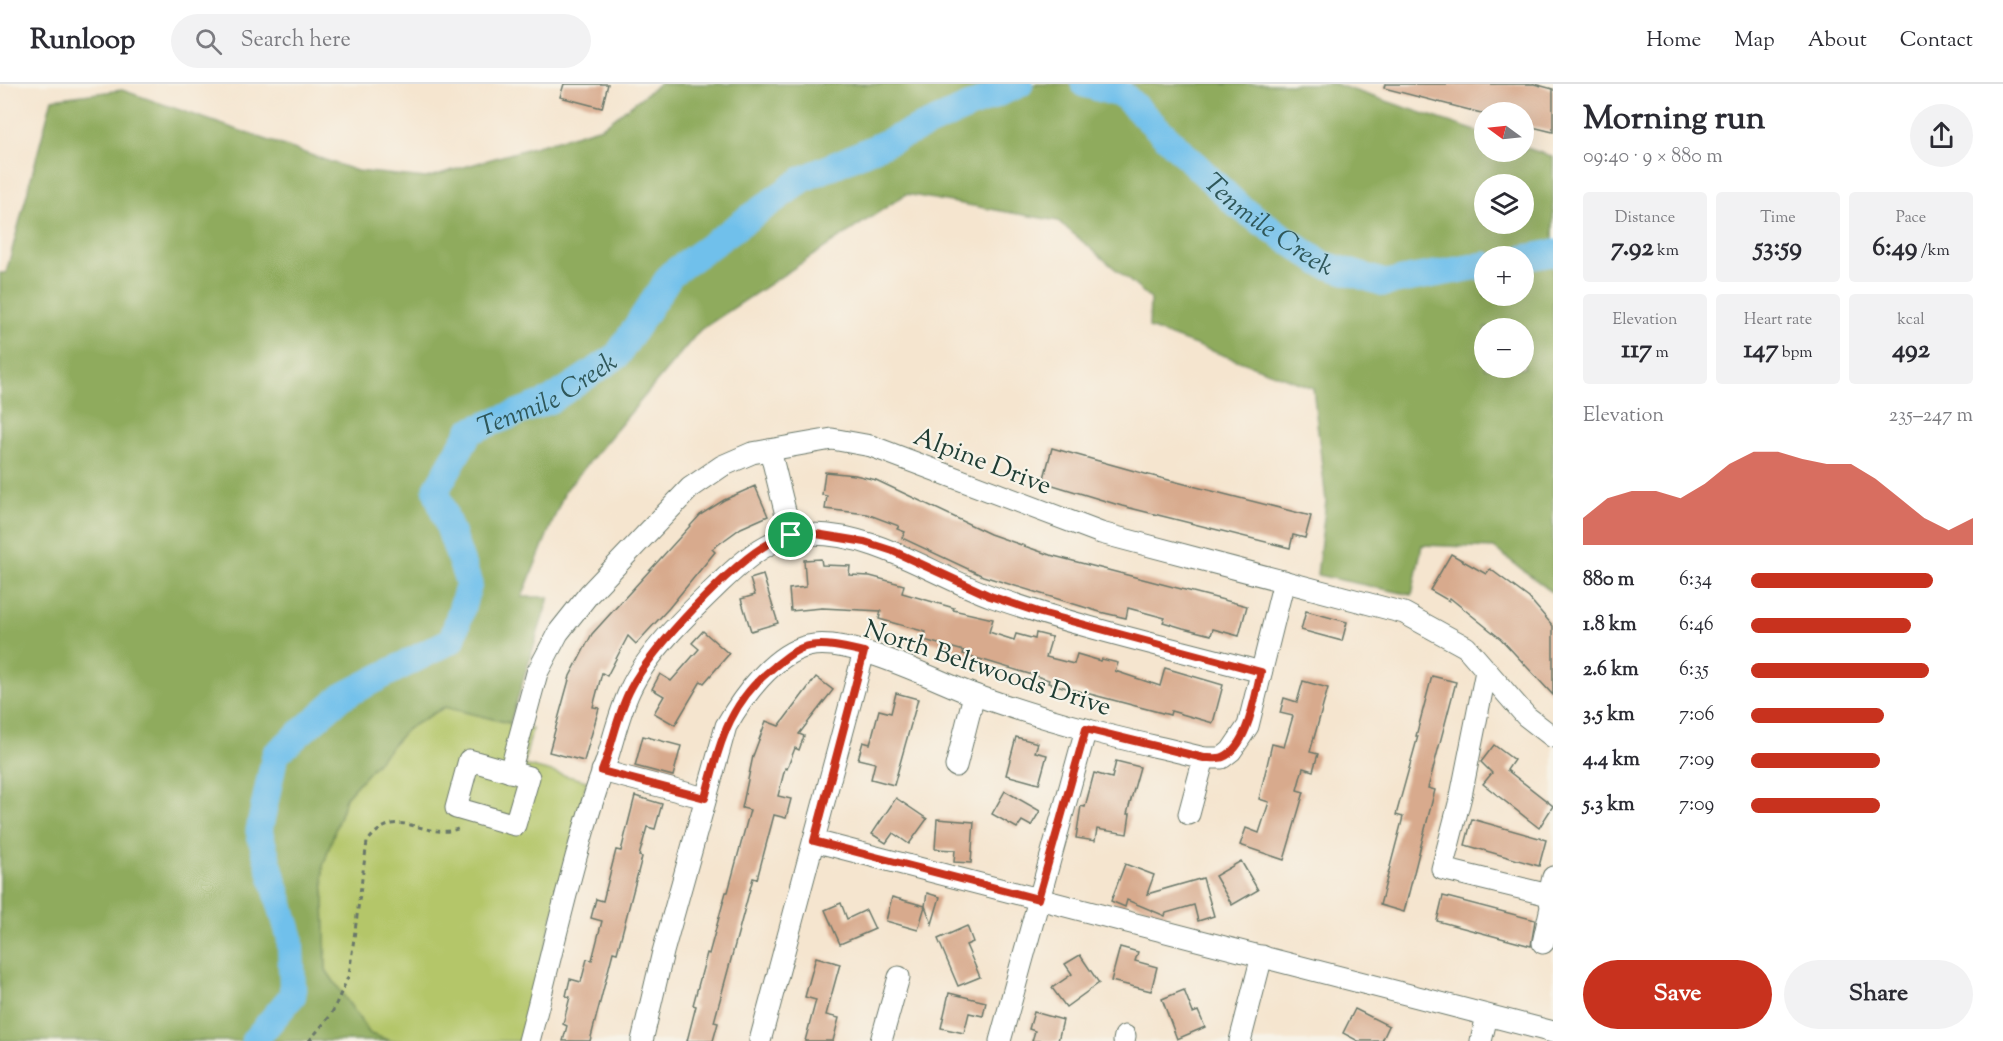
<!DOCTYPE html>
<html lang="en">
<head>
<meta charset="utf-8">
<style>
	body { margin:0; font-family:"Sorts Mill Goudy",serif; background:#f2f2f3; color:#2b2b33; height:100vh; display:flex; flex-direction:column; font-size:22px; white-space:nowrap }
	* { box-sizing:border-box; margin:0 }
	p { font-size:20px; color:#7c7c81 }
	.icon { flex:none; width:33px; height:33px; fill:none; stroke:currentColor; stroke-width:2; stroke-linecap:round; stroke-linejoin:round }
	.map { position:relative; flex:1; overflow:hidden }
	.drawer { display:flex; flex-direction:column; background:#fff; width:450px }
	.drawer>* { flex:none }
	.needle { width:39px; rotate:285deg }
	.fabs { position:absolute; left:1474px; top:18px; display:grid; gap:12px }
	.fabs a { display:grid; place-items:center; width:60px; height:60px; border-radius:50%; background:#fff; box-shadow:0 6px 24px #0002; font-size:30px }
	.pin { position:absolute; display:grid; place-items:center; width:51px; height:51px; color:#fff; margin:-26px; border:3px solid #fff; border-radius:50%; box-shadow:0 2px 6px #0007 }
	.round { display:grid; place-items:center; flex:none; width:63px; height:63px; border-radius:32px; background:#f2f2f3 }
	.head { display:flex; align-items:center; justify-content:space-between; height:102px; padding:0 30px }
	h1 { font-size:33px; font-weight:700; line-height:45px }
	.metrics { display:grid; grid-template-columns:repeat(3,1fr); gap:9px; height:102px; padding:6px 30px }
	.metrics div { display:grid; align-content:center; border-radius:6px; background:#f2f2f3; text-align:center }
	.metrics b { font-size:26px; font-weight:700 }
	.metrics small { font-size:16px; font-weight:400 }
	.metrics p { font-size:16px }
	.chart { height:168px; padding:12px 30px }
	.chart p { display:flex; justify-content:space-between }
	.chart svg { width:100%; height:108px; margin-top:6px; fill:#c8321e; opacity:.7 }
	.action { display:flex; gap:12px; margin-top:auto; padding:12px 30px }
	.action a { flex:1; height:69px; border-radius:36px; background:#c8321e; color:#fff; font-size:24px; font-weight:700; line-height:69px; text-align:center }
	.action a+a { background:#f2f2f3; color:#2b2b33 }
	ul { padding:0 30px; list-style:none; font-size:20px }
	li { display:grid; grid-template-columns:96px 72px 1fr; align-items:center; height:45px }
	li i { height:15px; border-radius:8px; background:#c8321e }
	header { display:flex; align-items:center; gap:36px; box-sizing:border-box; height:84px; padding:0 30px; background:#fff; border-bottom:2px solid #e1e1e2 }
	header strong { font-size:28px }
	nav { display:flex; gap:33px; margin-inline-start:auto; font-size:21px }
	.search { width:420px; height:54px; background:#f2f2f3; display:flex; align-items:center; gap:15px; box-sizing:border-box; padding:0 21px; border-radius:33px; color:#7c7c81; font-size:22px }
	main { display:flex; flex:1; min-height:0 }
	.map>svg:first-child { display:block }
	.green { fill:#b4c669; stroke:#6a824e; stroke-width:1.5 }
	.forest { fill:#8fab5d; stroke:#577448; stroke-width:1.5; fill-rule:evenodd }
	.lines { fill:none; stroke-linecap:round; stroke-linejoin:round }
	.river { stroke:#6fc0eb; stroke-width:27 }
	.building { fill:#d8aa8d }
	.minor-casing { stroke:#6a786a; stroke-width:23 }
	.path { stroke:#6a786a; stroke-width:3; stroke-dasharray:4.5 4.5; stroke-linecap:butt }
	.minor { stroke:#fff; stroke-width:21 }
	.route-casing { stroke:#fff; stroke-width:12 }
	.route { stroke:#c8321e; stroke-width:8 }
	.labels { text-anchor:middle; stroke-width:4.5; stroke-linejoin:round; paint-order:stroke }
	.street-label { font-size:26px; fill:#1f3d34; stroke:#f7f3e8 }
	.water-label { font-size:27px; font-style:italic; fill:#2f5759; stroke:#f7f3e8 }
</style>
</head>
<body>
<header>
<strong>Runloop</strong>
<div class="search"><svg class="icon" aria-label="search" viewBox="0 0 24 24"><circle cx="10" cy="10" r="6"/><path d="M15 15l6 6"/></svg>Search here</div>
<nav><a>Home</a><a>Map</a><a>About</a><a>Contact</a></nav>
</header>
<main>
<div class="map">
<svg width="1553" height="957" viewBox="0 0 1553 957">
	<rect width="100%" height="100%" fill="#f7f3e8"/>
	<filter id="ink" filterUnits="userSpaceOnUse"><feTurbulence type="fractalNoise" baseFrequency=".0167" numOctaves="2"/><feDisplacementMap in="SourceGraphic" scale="12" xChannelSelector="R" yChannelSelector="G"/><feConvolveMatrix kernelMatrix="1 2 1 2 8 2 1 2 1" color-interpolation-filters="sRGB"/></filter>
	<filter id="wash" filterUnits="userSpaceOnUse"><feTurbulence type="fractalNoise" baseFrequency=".008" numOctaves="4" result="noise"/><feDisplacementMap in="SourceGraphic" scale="24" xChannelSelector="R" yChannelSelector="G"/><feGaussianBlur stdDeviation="1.35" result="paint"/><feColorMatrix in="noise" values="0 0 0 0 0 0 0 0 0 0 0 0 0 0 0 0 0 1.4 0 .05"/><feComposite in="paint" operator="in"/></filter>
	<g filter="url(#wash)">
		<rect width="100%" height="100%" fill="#f5e5cf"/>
		<path class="green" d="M 445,623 L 532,645 L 524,681 L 587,697 L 522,957 L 391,957 L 370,950 L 326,886 L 323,782 L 346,713 L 407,645 Z"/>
		<path class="forest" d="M 659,0 L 1335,0 L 1485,50 L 1485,68 L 1524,68 L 1524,63 L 1553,73 L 1553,509 L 1494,464 L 1422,461 L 1412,511 L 1317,491 L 1326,417 L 1313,304 L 1149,244 L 1150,214 L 1058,137 L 906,110 L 700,246 L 565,407 L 522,513 L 549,513 L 510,639 L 444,623 L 407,645 L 346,713 L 323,782 L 326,886 L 370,950 L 391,957 L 0,957 L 0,189 L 6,189 L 52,15 L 122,6 L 357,87 L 426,94 L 602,43 ZM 1485,100 L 1524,100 L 1524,140 L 1485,140 ZM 1485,172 L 1524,172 L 1524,212 L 1485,212 ZM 1485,244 L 1524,244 L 1524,284 L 1485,284 Z"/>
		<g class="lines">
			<g class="river">
				<path id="s1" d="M 1084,0 L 1123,11 L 1238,122 L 1322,180 L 1385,199 L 1485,181"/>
				<path d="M 1524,174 L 1553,169"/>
				<path id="s2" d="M 254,957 L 293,911 L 290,853 L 259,747 L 275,671 L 341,613 L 452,556 L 469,500 L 436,406 L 470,347 L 551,316 L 617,272 L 671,190 L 803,95 L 1020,0"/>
			</g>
		</g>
		<g id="blocks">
			<g class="building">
				<path d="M 564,0 L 608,0 L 602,24 L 560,13 Z"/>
				<path d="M 1385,0 L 1534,0 L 1553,5 L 1553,48 L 1524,41 L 1524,28 L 1485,30 L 1384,4 Z"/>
				<path d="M 1052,364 L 1149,391 L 1311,432 L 1305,454 L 1293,451 L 1290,464 L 1122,422 L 1043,398 Z"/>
				<path d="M 825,388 L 855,391 L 876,396 L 990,450 L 1050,471 L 1247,522 L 1239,552 L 1213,545 L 1211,551 L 1183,544 L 1163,538 L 1165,534 L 1128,524 L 1126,534 L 1100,528 L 983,492 L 902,454 L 905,448 L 897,445 L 899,442 L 867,430 L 825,425 L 827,412 L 822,411 Z"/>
				<path d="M 755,402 L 768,432 L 741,444 L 712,465 L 715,468 L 669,524 L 636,560 L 628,552 L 607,592 L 602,589 L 593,623 L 599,624 L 584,677 L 549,668 L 570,592 L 592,550 L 700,431 L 724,416 Z"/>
				<path d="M 1451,470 L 1486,490 L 1490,485 L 1529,514 L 1553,542 L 1553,611 L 1501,555 L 1450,514 L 1449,517 L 1430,506 Z"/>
				<path d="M 821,475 L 822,481 L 850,482 L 849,491 L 870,492 L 904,501 L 902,509 L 954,524 L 953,526 L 993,535 L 989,548 L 1014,556 L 1016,550 L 1035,555 L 1036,549 L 1052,553 L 1046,573 L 1074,580 L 1077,570 L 1101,577 L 1102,575 L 1118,579 L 1115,587 L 1160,602 L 1165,584 L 1223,601 L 1213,639 L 1171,627 L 1170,631 L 1048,599 L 1049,596 L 963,570 L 964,567 L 924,556 L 926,548 L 879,535 L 881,527 L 822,524 L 791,527 L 789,505 L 806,503 L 804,476 Z"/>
				<path d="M 763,491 L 778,539 L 751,547 L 741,515 L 755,511 L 750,495 Z"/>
				<path d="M 1306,527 L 1347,538 L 1342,557 L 1301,546 Z"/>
				<path d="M 703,547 L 729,570 L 704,599 L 701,597 L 675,641 L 654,629 L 664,612 L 652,605 L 660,590 L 671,597 L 699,565 L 692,559 Z"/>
				<path d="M 1432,592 L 1456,598 L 1428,704 L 1435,706 L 1404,828 L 1380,821 L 1403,733 L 1396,731 L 1418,652 L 1416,652 Z"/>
				<path d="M 816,593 L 833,606 L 799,650 L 804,652 L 799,666 L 795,664 L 787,685 L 785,684 L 778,712 L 791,715 L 786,734 L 774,731 L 757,795 L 753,794 L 714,938 L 718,939 L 713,957 L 687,957 L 696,922 L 693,921 L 707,869 L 709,870 L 726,808 L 728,808 L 750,726 L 742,724 L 753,672 L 766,637 L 779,642 Z"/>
				<path d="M 1303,597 L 1328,604 L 1310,668 L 1318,670 L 1313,687 L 1303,684 L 1297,706 L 1304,708 L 1284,776 L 1240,761 L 1246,744 L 1259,749 L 1269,718 L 1259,715 L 1272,660 L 1284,663 L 1293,632 L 1280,629 L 1284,614 L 1297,618 Z"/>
				<path d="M 896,609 L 918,615 L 894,701 L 871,695 L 875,679 L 858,675 L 863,658 L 870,660 L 879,626 L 891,629 Z"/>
				<path d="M 643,652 L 681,662 L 673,692 L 635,682 Z"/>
				<path d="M 1016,653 L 1038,659 L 1035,668 L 1047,671 L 1039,700 L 1006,691 Z"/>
				<path d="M 1494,661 L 1514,676 L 1507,686 L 1553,722 L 1539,744 L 1483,700 L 1492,689 L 1481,678 Z"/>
				<path d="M 1116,677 L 1140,683 L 1127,730 L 1130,730 L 1127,750 L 1097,745 L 1095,757 L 1076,754 L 1081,722 L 1085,723 L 1094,689 L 1112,694 Z"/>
				<path d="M 1005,707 L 1040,727 L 1031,742 L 1022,737 L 1017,744 L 992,730 Z"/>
				<path d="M 635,712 L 662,720 L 655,745 L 647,743 L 639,772 L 642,773 L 617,869 L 613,868 L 590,957 L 563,957 L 567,942 L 563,940 L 570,913 L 566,912 L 570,895 L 581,898 L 587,875 L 592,876 L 602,837 L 591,834 L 596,815 L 603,817 L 616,766 L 621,767 Z"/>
				<path d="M 896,714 L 927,735 L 909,760 L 893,749 L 886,759 L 872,750 Z"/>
				<path d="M 937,735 L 974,738 L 971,779 L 954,778 L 955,766 L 935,765 Z"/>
				<path d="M 1472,735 L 1546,756 L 1539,782 L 1465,761 Z"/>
				<path d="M 1241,777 L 1258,806 L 1232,821 L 1215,792 Z"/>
				<path d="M 1125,780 L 1154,791 L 1147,810 L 1203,794 L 1214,832 L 1198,837 L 1194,821 L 1166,829 L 1165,832 L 1127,816 L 1125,823 L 1111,817 Z"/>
				<path d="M 927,809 L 940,813 L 932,840 L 925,822 L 918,846 L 886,837 L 892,813 L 925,822 Z"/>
				<path d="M 1443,812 L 1535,836 L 1531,862 L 1437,837 Z"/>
				<path d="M 841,819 L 847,835 L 866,826 L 875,845 L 840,860 L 825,826 Z"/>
				<path d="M 967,842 L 973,858 L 966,861 L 980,893 L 958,902 L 938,855 Z"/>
				<path d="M 1120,863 L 1138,868 L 1135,877 L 1157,883 L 1151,907 L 1111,897 Z"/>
				<path d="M 1080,871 L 1099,899 L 1066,923 L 1052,904 L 1072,890 L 1065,880 Z"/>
				<path d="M 816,873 L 840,880 L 826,931 L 839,934 L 833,957 L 805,957 L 816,916 L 805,913 Z"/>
				<path d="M 1184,906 L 1193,929 L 1198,927 L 1205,943 L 1177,955 L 1162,915 Z"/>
				<path d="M 949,909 L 986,918 L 983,932 L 969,929 L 964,949 L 941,944 Z"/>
				<path d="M 1355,925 L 1389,942 L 1382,957 L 1358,957 L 1343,949 Z"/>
				<path d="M 1034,928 L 1063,936 L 1058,957 L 1032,957 L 1035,947 L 1029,945 Z"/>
			</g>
		</g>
	</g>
	<g filter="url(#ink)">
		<use href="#blocks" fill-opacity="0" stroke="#6a786a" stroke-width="1.5"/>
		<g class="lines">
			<defs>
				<g id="minor">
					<path d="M 770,366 L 791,451"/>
					<path d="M 1486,587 L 1461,712 L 1442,785 L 1549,811 L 1553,793"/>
					<path d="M 469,676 L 529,693 L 515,741 L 456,724 Z"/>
					<path d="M 956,682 L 974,611"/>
					<path d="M 602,687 L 705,714"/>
					<path d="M 510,688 L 537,589 L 558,549 L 589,510 L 690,404 L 722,382 L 752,369 L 832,355 L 871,362 L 1101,449 L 1404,529 L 1466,563 L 1526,632 L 1553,653"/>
					<path d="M 1189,730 L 1204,674"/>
					<path d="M 814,757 L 1553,948"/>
					<path d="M 1543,859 L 1551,823 L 1549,811"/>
					<path d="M 529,957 C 554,864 573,768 606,678 C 614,654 619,629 630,606 C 647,568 691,527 721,498 C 746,474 773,450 809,450 C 877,449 932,491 993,513 C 1081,544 1172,564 1261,588"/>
					<path d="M 642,957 L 663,868 L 726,642 C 742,614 773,570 808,562 C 850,552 932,595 972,610 C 1009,623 1047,635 1085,645 C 1124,656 1165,664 1204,674 L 1222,674 L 1231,667 L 1248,642 L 1284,497"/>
					<path d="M 760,957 L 864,568"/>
					<path d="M 881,957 L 899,893"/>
					<path d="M 1000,957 L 1086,645"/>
					<path d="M 1124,957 L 1125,952"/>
					<path d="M 1240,957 L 1262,872"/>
					<path d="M 1481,957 L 1487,932"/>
				</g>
			</defs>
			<use href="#minor" class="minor-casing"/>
			<path class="path" d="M 309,957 L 331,931 L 349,891 L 367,758 C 399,717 424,759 460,744"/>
			<use href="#minor" class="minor"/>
		</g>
	</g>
	<g class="lines" filter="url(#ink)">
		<defs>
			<path id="route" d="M 810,449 L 865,458 L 893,467 L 990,512 L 1041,529 L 1261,588 C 1255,611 1248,663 1223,673 C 1218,675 1210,674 1204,674 L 1086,645 L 1038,815 L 814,757 L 864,568 C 846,564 827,559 809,562 C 796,564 784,575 774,583 C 728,619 720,660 705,714 L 602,687 C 613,660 617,630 631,604 C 649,567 734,477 770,459 C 783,452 796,450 810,449 Z"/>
		</defs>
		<use href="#route" class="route-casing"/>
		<use href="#route" class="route"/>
	</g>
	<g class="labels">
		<g class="street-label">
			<text transform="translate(983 376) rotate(21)" y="9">Alpine Drive</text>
			<text transform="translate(988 583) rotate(18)" y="9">North Beltwoods Drive</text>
		</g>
		<g class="water-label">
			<text dy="9" stroke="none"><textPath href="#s1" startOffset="236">Tenmile Creek</textPath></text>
			<text dy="9" stroke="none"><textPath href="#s2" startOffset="831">Tenmile Creek</textPath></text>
		</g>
	</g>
</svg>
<div class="fabs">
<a><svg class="needle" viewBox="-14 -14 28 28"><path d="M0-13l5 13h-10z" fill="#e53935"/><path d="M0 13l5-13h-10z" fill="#7c7c81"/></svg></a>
<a><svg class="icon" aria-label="layers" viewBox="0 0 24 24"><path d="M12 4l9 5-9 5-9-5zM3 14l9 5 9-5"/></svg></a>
<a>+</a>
<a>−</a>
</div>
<div class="pin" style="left:791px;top:451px;background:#1e9e55"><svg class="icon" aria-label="arrive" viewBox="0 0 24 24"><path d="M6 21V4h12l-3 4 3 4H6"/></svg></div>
</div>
<section class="drawer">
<div class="head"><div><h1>Morning run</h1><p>09:40 · 9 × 880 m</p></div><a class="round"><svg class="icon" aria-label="share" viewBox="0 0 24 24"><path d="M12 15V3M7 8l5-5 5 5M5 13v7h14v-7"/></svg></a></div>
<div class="metrics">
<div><p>Distance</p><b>7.92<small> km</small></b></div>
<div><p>Time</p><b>53:59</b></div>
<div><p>Pace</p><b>6:49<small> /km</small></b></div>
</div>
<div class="metrics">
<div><p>Elevation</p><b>117<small> m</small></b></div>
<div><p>Heart rate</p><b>147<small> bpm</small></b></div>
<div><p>kcal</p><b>492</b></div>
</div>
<div class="chart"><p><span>Elevation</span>235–247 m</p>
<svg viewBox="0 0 160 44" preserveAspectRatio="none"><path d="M0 44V33L10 25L20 22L30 22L40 25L50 19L60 11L70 6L80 6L90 9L100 11L110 11L120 17L130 25L140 33L150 38L160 33V44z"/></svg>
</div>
<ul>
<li><b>880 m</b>6:34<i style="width:82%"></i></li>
<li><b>1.8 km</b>6:46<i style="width:72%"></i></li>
<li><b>2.6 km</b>6:35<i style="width:80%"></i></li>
<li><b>3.5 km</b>7:06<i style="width:60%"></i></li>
<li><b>4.4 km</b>7:09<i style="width:58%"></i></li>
<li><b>5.3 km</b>7:09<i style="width:58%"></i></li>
</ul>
<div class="action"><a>Save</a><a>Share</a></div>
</section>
</main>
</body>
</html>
